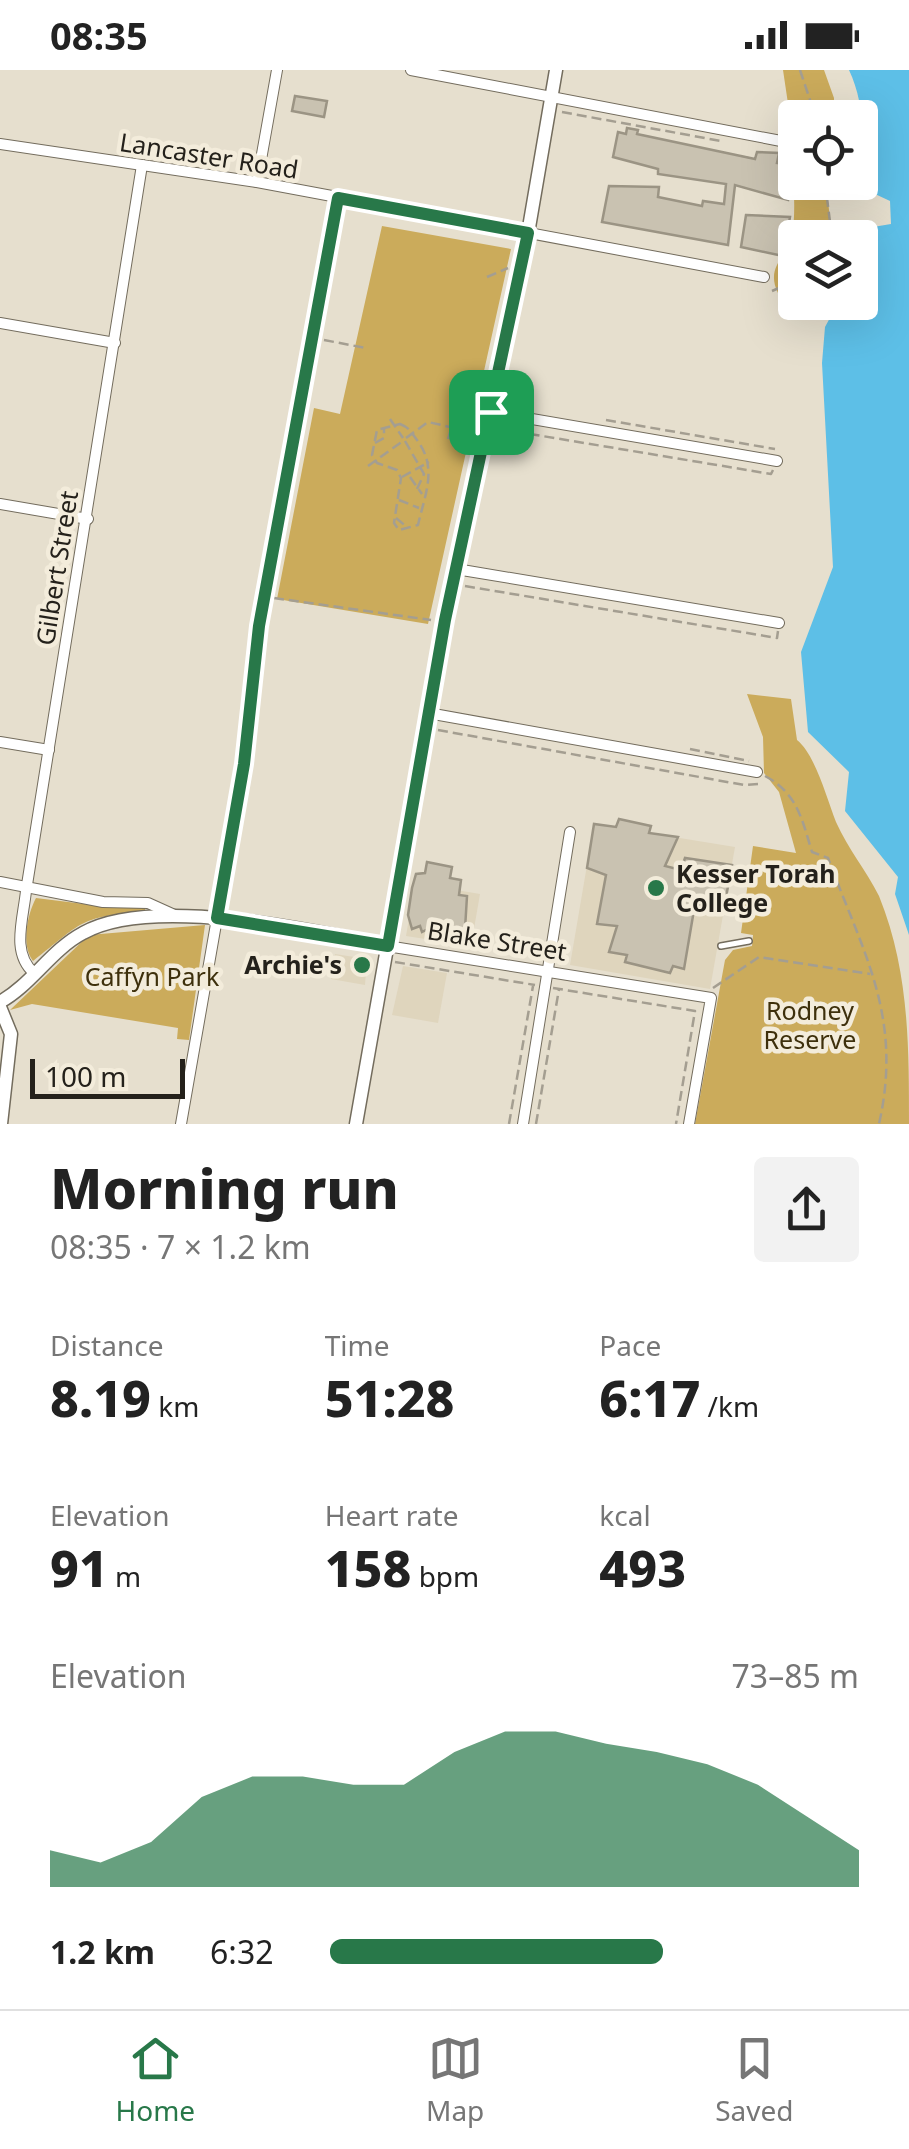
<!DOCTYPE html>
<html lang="en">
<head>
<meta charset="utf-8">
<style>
	body { margin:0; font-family:"Noto Sans",sans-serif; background:#f2f2f2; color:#222; height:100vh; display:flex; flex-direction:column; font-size:38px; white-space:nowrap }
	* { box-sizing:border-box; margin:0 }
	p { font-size:32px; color:#767676 }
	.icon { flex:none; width:55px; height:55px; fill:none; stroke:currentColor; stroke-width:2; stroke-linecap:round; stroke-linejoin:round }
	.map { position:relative; height:1054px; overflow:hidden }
	.side { display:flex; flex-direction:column; background:#fff; flex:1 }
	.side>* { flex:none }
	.controls { position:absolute; left:778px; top:30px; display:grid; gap:20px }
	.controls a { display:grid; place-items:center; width:100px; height:100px; border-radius:10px; background:#fff; box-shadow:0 10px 40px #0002; font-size:50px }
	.scale { position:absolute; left:30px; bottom:25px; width:155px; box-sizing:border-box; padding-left:10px; border:5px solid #24211b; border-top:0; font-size:28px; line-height:35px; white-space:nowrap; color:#24211b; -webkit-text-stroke:8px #f3ecdb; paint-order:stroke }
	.pin { position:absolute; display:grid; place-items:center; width:85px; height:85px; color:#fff; margin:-42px; border-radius:20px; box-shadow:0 5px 15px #0006 }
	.round { display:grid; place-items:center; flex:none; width:105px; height:105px; border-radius:10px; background:#f2f2f2 }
	.summary { display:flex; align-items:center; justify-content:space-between; height:170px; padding:0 50px }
	h1 { font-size:55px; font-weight:800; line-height:75px }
	.stats { display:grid; grid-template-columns:repeat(3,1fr); gap:15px; height:170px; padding:10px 50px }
	.stats div { display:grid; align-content:center }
	.stats b { font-size:50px; font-weight:800 }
	.stats small { font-size:28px; font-weight:400 }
	.stats p { font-size:28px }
	.chart { height:280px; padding:20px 50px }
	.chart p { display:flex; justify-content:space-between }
	.chart svg { width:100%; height:180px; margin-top:10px; fill:#287849; opacity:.7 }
	ul { padding:0 50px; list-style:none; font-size:32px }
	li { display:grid; grid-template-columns:160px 120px 1fr; align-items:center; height:75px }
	li i { height:25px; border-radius:12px; background:#287849 }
	.status { display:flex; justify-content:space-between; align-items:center; height:70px; padding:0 50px; background:#fff; direction:ltr }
	.status svg { height:28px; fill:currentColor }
	.tab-bar { display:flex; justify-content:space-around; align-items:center; height:140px; border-top:2px solid #e0e0e0; background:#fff; font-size:28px; color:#767676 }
	.tab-bar a { display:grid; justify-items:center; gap:5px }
	.tab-bar .on { color:#287849 }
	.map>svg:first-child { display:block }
	.built { fill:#dfd5bd }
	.green { fill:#cbab5b }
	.water { fill:#5dbfe7 }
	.building { fill:#c9c2b1; stroke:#9b9484; stroke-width:2.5 }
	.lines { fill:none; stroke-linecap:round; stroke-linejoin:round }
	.service-casing { stroke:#736c5d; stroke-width:8 }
	.minor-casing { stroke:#736c5d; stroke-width:12 }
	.tertiary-casing { stroke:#736c5d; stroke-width:15 }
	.path { stroke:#a49e91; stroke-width:2.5; stroke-dasharray:10 5; stroke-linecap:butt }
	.service { stroke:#fff; stroke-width:5 }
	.minor { stroke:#fff; stroke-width:10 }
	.tertiary { stroke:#fff; stroke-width:12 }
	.route-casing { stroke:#fff; stroke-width:20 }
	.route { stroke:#287849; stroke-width:12 }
	.poi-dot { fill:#287849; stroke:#f3ecdb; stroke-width:4 }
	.labels { text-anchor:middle; stroke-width:9; stroke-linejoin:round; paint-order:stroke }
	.street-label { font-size:25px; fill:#24211b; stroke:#f3ecdb }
	.poi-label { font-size:25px; font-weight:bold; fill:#24211b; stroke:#f3ecdb; text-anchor:start }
	.park-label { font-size:25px; fill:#3e300c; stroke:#f3ecdb }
</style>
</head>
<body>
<div class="status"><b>08:35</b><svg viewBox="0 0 49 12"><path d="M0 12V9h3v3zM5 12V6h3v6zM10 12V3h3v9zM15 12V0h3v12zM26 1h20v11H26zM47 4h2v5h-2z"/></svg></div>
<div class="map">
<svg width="909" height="1054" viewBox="0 0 909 1054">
	<rect width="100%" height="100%" fill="#e6dfce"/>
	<g class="built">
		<path d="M 594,754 L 735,777 L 710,919 L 570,895 Z"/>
		<path d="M 415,813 L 480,824 L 471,876 L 406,866 Z"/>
		<path d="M 335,884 L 367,889 L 365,915 L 331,909 Z"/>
		<path d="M 403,896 L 447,903 L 438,953 L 392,945 Z"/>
	</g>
	<g class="green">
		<path d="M 783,0 L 824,0 L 834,28 L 834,47 L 795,48 L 795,112 L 826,113 L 832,167 L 795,168 L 795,224 L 778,223 C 765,196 787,188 792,165 C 797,138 792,104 792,77 L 785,75 L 790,47 Z"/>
		<path d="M 382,156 L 511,179 L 428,554 L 277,529 L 314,338 L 340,344 Z"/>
		<path d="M 747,624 L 791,629 L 797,670 C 815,684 827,729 836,752 C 848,779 866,800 879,826 C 909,900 909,974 909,1054 L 695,1054 L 725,890 L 733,880 L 752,876 L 753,865 L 741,863 L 753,776 L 796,783 L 779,722 L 764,703 L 763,667 Z"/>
		<path d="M 36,828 L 116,838 L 145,837 L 145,842 C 79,846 82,853 33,891 C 21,875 27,845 36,828 Z"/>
		<path d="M 205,855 L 189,970 L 177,969 L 178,958 L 32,934 L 10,940 L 89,865 Z"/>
	</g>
	<path class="water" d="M 849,0 L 909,0 L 909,865 L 895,824 L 898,807 L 845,741 L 849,702 L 808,662 L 801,582 L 833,497 L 822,293 L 825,257 L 838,233 L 860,232 C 860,205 869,184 873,157 L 891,154 L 890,131 L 875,124 C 861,84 868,40 849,0 Z"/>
	<g class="building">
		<path d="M 295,26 L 327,31 L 324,47 L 292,41 Z"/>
		<path d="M 627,58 L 638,60 L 637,64 L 755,89 L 757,82 L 779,83 L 777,93 L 791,95 L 788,130 L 735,115 L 728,175 L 602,152 L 609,116 L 659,117 L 658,127 L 702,136 L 703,131 L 724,134 L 726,114 L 658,104 L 658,99 L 613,87 L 618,62 L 626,64 Z"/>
		<path d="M 746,145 L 790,147 L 783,186 L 741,177 Z"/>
		<path d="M 619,749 L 651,756 L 649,763 L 678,767 L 665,796 L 681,800 L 685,788 L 732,795 L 724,838 L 695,834 L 684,899 L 673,896 L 670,903 L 625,892 L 627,885 L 609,882 L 617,856 L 597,854 L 606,805 L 587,798 L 594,754 L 616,757 Z"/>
		<path d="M 427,792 L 452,797 L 450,808 L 461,810 L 459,825 L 467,826 L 465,859 L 444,867 L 441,861 L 433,864 L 430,858 L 422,862 L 420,856 L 412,859 L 408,845 L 412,818 L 416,804 L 425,803 Z"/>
	</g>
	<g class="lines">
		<defs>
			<path id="service" d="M 721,876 L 749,871"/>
			<g id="minor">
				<path d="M 411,0 L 781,71"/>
				<path d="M 0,74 L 257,112 L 764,207"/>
				<path d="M 257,112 L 277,0"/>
				<path d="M 0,253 L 115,273"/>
				<path d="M 491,342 L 777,391"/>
				<path d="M 0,434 L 88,449"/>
				<path d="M 456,499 L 779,553"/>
				<path d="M 428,643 L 757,702"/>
				<path d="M 0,672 L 49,680"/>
				<path d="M 0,812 L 103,832 L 148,833 L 179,847"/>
				<path d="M 387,876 L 711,928 L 689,1054"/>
				<path d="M 34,903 C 11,883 23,850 26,821 L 142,95"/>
				<path d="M 181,1054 L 244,694 L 264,526 L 338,128"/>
				<path d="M 523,1054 L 570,762"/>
			</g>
			<g id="tertiary">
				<path d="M 0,932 C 31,915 51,880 83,863 C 149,825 314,860 387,876"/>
				<path d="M 0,937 L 11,964 L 1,1054"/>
				<path d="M 356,1054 L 445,549 L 526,175 L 556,0"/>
			</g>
		</defs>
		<use href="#service" class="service-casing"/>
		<use href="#minor" class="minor-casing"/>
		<use href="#tertiary" class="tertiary-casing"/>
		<g class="path">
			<path d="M 800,0 L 816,48"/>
			<path d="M 562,42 L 721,71"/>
			<path d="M 825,112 L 832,168"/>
			<path d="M 487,207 L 508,198"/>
			<path d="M 772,221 L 795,211"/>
			<path d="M 324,270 L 366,278"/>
			<path d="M 390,349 L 403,368"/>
			<path d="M 606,350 L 775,379"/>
			<path d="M 400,354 C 410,358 411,362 417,370 C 438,398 425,424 418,455 L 399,460 L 394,453 L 401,408 L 397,400 L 377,393 L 372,385 L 377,360 Z"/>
			<path d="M 500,359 L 771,404 L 773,400"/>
			<path d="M 406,368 L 428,352 L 472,362"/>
			<path d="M 448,369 L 451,359"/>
			<path d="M 405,371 L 424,404 L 417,419"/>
			<path d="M 375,373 L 384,368 L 384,358"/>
			<path d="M 368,396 L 403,371"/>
			<path d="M 402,407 L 429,392"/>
			<path d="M 410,407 L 422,424"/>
			<path d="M 399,430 L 419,438"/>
			<path d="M 396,448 L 408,458"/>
			<path d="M 465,516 L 777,568 L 778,561"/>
			<path d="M 274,528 L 431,550"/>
			<path d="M 438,660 L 744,715 L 758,714"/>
			<path d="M 690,679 L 749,691"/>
			<path d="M 765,706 C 797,723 802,749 812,782 L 828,788 C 864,885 903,947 879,1054"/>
			<path d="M 395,892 L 535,915"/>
			<path d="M 553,918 L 695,941 L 676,1054"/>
			<path d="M 713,918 L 759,887 L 870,904"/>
			<path d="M 509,1054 L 533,916"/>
			<path d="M 536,1054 L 559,919"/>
		</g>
		<use href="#service" class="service"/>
		<use href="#minor" class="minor"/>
		<use href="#tertiary" class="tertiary"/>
	</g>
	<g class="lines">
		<defs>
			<path id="route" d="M 338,128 L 528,163 L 445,550 L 388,876 L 217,848 L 244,694 L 259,556 Z"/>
		</defs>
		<use href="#route" class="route-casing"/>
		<use href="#route" class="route"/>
	</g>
	<g class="poi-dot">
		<circle cx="656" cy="818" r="10"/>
		<circle cx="362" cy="895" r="10"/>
	</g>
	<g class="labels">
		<g class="street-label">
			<text transform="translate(209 86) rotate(9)" y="9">Lancaster Road</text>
			<text transform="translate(57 498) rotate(-81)" y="9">Gilbert Street</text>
			<text transform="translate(497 871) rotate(9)" y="9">Blake Street</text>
		</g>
		<g class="poi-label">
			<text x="676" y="813">Kesser Torah<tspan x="676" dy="29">College</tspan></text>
			<text x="342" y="904" text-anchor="end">Archie's</text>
		</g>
		<g class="park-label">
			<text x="152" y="916">Caffyn Park</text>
			<text x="810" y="950">Rodney<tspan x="810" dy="29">Reserve</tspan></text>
		</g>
	</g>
</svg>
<div class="controls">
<a><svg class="icon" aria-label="locate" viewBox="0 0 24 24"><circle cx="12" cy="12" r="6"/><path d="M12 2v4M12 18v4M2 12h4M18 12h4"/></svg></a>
<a><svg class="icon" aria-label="layers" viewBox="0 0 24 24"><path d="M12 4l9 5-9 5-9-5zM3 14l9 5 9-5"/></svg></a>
</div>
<div class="scale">100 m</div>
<div class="pin" style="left:491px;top:342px;background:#1e9e55"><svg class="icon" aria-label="arrive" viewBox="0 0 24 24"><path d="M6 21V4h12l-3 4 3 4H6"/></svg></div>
</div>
<section class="side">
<div class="summary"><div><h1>Morning run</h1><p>08:35 · 7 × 1.2 km</p></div><a class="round"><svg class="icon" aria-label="share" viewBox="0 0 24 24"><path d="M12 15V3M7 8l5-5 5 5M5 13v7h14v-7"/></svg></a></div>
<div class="stats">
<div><p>Distance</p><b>8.19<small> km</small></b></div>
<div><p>Time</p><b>51:28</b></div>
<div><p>Pace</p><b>6:17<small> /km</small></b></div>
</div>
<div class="stats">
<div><p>Elevation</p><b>91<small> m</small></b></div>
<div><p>Heart rate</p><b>158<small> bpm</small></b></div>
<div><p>kcal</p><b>493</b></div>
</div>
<div class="chart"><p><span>Elevation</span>73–85 m</p>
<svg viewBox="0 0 160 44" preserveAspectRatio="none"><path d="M0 44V35L10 38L20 33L30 22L40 17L50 17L60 19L70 19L80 11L90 6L100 6L110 9L120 11L130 14L140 19L150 27L160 35V44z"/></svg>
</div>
<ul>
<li><b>1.2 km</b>6:32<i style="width:63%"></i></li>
</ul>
</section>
<nav class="tab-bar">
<a class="on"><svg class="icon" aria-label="home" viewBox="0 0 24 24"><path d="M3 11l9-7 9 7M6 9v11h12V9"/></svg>Home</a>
<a><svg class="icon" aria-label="map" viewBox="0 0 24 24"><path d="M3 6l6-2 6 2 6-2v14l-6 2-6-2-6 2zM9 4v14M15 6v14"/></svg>Map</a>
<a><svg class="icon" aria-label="saved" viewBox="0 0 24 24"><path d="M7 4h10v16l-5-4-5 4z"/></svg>Saved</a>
</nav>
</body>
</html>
